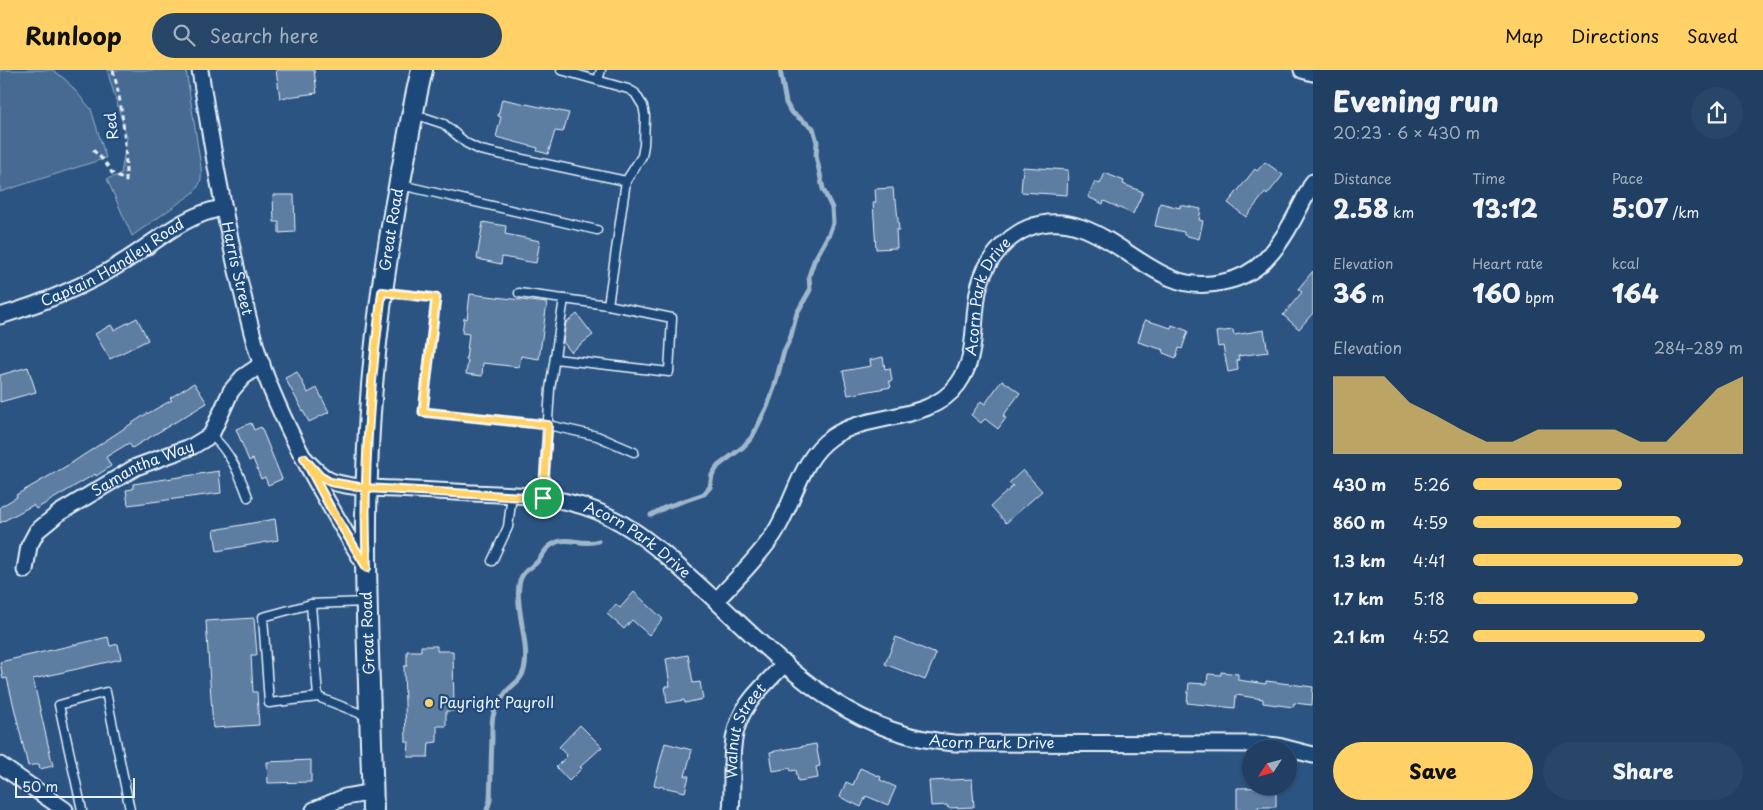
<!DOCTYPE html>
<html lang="en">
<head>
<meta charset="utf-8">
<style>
	body { margin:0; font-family:"Playpen Sans",sans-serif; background:#284668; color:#f1f3f6; height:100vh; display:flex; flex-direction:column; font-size:19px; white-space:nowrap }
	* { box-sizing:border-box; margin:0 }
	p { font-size:16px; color:#a2afbe }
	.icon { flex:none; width:28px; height:28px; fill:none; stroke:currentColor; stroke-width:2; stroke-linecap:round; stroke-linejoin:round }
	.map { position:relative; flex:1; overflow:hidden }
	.side { display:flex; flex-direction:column; background:#203f62; width:450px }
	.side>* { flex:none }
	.needle { width:32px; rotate:234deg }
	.fabs { position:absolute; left:1242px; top:670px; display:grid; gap:10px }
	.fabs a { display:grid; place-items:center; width:55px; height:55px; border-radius:50%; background:#203f62; box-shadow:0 1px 4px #0004,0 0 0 1px #3d5877; font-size:25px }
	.scale { position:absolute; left:15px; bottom:12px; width:120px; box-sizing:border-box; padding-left:5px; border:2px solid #e8f1f8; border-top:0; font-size:14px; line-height:18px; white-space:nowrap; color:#e8f1f8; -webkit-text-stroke:4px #1f4a7a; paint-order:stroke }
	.pin { position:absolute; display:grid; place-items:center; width:42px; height:42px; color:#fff; margin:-21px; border:2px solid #fff; border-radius:50%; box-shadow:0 1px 5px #0007 }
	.round { display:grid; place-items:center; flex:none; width:52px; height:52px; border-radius:26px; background:#284668 }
	.overview { display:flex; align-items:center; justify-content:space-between; height:85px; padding:0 20px }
	h1 { font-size:28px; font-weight:800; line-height:38px }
	.stats { display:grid; grid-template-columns:repeat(3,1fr); gap:8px; height:85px; padding:5px 20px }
	.stats div { display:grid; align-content:center }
	.stats b { font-size:25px; font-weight:800 }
	.stats small { font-size:14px; font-weight:400 }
	.stats p { font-size:14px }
	.chart { height:140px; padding:10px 20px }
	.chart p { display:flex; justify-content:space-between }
	.chart svg { width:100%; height:90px; margin-top:5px; fill:#ffd166; opacity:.7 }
	.primary-button { display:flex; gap:10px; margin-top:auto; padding:10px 20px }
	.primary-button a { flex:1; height:58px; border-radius:30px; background:#ffd166; color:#111; font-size:20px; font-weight:800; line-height:58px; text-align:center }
	.primary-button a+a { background:#284668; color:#f1f3f6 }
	ul { padding:0 20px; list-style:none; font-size:16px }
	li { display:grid; grid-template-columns:80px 60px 1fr; align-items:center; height:38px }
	li i { height:12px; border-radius:6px; background:#ffd166 }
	header { display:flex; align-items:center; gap:30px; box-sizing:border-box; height:70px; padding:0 25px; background:#ffd166; color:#111 }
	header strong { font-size:24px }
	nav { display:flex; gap:28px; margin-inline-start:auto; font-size:18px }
	.search { width:350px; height:45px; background:#284668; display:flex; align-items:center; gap:12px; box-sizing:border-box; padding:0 18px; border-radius:28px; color:#a2afbe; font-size:19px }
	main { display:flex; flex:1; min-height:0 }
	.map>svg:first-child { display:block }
	.green { fill:#476b93; stroke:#98aec6 }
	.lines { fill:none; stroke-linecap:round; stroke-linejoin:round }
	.stream { stroke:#a0b6cb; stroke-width:5 }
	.building { fill:#5d7da1; stroke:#e8f1f8 }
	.service-casing { stroke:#e8f1f8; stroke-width:11 }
	.minor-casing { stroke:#e8f1f8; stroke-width:19 }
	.secondary-casing { stroke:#e8f1f8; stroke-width:24 }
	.path { stroke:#e8f1f8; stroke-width:3; stroke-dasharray:5 4; stroke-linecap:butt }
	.service { stroke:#1f4a7a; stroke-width:8 }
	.minor { stroke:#1f4a7a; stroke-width:15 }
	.secondary { stroke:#1f4a7a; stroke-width:20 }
	.route-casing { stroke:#fff; stroke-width:10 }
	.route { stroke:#ffd166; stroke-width:6 }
	.poi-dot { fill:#ffd166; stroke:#1f4a7a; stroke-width:2 }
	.labels { text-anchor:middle; stroke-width:4.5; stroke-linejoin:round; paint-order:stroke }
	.street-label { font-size:15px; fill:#e8f1f8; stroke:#1f4a7a }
	.poi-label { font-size:15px; fill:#e8f1f8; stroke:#1f4a7a; text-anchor:start }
</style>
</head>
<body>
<header>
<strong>Runloop</strong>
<div class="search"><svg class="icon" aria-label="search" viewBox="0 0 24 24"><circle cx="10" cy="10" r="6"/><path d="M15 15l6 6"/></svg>Search here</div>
<nav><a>Map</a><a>Directions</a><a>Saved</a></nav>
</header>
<main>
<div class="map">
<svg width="1313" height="740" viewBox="0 0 1313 740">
	<rect width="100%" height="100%" fill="#2b5482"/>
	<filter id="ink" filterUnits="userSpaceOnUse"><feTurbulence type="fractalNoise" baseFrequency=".02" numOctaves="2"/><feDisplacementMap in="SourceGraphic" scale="10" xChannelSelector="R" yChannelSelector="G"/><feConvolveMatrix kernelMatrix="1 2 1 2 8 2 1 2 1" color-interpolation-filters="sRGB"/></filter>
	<g filter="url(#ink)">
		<g class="green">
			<path d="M 0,0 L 53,0 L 66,10 L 91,39 L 106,88 L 0,122 Z"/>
			<path d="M 107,0 L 186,0 L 201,97 C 202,108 201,115 193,123 L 132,166 L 107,109 L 121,104 L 127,67 Z"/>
		</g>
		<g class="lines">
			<g class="stream">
				<path d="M 651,445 L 666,437 L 704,424 L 710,417 L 712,405 L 718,396 L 743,377 L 752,367 L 767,337 L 775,315 L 784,281 L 790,269 L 797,243 L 810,220 L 809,206 L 814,191 L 829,164 L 833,153 L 832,138 L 823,119 L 820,104 L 816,86 L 817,72 L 813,58 L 791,42 L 786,33 L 780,0"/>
				<path d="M 487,740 L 490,730 C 491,710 491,689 492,669 C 492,661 491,650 494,643 C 495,639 505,623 508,620 C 515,613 521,610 524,600 C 532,574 508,522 524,503 C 528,498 534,496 538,491 C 544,483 547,476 557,472 C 569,467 584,476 598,471"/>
			</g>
		</g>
		<g class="building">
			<path d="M 276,0 L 314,0 L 317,23 L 280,28 Z"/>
			<path d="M 502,29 L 569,43 L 563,62 L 555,61 L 548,84 L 537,81 L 538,78 L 496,67 L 501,47 L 498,46 Z"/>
			<path d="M 1265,92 L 1283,105 L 1267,125 L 1265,123 L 1246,147 L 1228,133 L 1255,99 L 1257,101 Z"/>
			<path d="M 1023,97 L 1068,100 L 1067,125 L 1021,122 Z"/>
			<path d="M 1105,103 L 1124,111 L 1123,114 L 1143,122 L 1133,144 L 1104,131 L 1103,134 L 1088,127 L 1095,112 L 1100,114 Z"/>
			<path d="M 893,118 L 894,130 L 896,130 L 899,160 L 896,160 L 897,178 L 876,179 L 873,132 L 876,132 L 875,119 Z"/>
			<path d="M 273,125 L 294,125 L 295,162 L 279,163 L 279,152 L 274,152 Z"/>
			<path d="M 1160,133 L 1180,138 L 1180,135 L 1201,139 L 1199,150 L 1203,151 L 1199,169 L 1184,165 L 1184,162 L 1155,156 Z"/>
			<path d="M 483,152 L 506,156 L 505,164 L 540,171 L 536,193 L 502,187 L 501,194 L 477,189 Z"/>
			<path d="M 1313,201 L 1313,243 L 1299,259 L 1283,245 L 1302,222 L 1298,219 Z"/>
			<path d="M 470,224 L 547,233 L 539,289 L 521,286 L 519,297 L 483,293 L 482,306 L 466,304 L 468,290 L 466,290 L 469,264 L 462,263 L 464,248 L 467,249 Z"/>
			<path d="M 577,244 L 593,265 L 571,282 L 563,272 L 566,253 Z"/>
			<path d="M 137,248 L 148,270 L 110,289 L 95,264 L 111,255 L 114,260 Z"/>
			<path d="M 1145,250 L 1171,258 L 1172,255 L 1188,261 L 1182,279 L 1179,278 L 1176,288 L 1163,283 L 1164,280 L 1138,272 Z"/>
			<path d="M 1233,260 L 1234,265 L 1264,260 L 1268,282 L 1238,286 L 1239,290 L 1237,290 L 1238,300 L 1228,302 L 1223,276 L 1218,277 L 1216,262 Z"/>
			<path d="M 883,287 L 885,299 L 890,298 L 892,311 L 889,311 L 891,317 L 848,325 L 843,301 L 871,296 L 870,290 Z"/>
			<path d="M 28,297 L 36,322 L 0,332 L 0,305 Z"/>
			<path d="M 297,302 L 308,323 L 317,318 L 329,342 L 309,352 L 285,308 Z"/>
			<path d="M 1002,310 L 1020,323 L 1003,346 L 1006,348 L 998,359 L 985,349 L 981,353 L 971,345 L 981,331 L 985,334 Z"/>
			<path d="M 194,313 L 207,333 L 132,378 L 129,373 L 106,387 L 111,396 L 96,406 L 95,404 L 36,439 L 33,435 L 0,453 L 0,437 L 17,427 L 16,425 L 70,394 L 143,346 L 172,330 L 170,328 Z"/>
			<path d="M 251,353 L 254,360 L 261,357 L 282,409 L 268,415 L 265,407 L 261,409 L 253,389 L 249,391 L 236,359 Z"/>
			<path d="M 1023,400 L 1042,421 L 1006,453 L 991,436 L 1013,416 L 1009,413 Z"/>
			<path d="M 219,401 L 221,423 L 128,435 L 126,420 L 133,419 L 133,414 Z"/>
			<path d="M 275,449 L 278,470 L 217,481 L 214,460 Z"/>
			<path d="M 634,522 L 663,549 L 649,565 L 632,550 L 624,559 L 607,544 L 616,534 L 620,538 Z"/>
			<path d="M 254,548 L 257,585 L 251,585 L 253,622 L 257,622 L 259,655 L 213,658 L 206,551 Z"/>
			<path d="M 108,567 L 110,576 L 118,574 L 121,589 L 33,609 L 53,696 L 40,699 L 39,694 L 28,696 L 7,608 L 3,609 L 0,592 Z"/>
			<path d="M 896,567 L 936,584 L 925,610 L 885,594 Z"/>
			<path d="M 421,576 L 437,576 L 437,581 L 453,581 L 454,641 L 446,641 L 446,656 L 437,656 L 437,672 L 429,673 L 428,687 L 408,687 L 409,672 L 406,672 L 404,596 L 407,596 L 407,581 L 421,581 Z"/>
			<path d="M 688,585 L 693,613 L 700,612 L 703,629 L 685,633 L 684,630 L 667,633 L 665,616 L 670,616 L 666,589 Z"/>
			<path d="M 1221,602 L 1238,604 L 1238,610 L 1266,614 L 1266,611 L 1313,617 L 1312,635 L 1294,633 L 1293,637 L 1263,633 L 1263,629 L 1236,625 L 1235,638 L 1187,633 L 1189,613 L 1207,614 L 1208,604 L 1221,605 Z"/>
			<path d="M 580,655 L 602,677 L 580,697 L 582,698 L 569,711 L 556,697 L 567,686 L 559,677 Z"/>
			<path d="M 665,673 L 692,680 L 685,706 L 689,706 L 685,722 L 654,715 Z"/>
			<path d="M 816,674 L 820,696 L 816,697 L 818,708 L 798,711 L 796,700 L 791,701 L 790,698 L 773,701 L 770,682 Z"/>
			<path d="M 311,690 L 311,712 L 268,713 L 267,692 Z"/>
			<path d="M 860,698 L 881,707 L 880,710 L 896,717 L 888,735 L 866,726 L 861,737 L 840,727 L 846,712 L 853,715 Z"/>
			<path d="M 972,709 L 974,737 L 948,738 L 947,735 L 931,736 L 929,711 Z"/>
			<path d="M 1276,717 L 1276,737 L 1258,737 L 1258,740 L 1237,740 L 1237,718 Z"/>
		</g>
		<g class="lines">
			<defs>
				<g id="service">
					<path d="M 598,10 L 601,0"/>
					<path d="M 414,44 L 444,54 L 466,73 L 480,80 L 626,111"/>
					<path d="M 401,115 L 597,160"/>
					<path d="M 382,222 L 436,228 L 423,342 L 548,355 L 597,366 L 634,382"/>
					<path d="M 519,223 L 608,235 L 626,111 L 642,86 L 644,75 L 645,46 L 643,36 L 635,23 L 628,19 L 561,0"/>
					<path d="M 555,289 L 669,302 L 672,248 L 608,235"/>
					<path d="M 211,365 C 230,382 239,403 248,427"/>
					<path d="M 543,427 L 550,319 L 564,229"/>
					<path d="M 492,491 L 508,457 L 512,425"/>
					<path d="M 366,532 L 311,534 L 263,547 L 269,633 L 318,627 L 369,647"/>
					<path d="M 311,534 L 318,627"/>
					<path d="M 82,740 L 59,635 L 106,622 L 130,740"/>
				</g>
				<g id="minor">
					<path id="s1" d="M 200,0 C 210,67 222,134 237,201 C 245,232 251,265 262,296 C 288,367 327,432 366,497"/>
					<path d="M 1302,0 L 1313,3"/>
					<path id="s2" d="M 0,246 C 43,233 82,218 120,194 C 154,174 183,144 224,138"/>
					<path id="s3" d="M 304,388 C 329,415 331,413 367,418 C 402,419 437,421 473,423 C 519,425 567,425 610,447 C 640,462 666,485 691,508 C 771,579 839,666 955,673 L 1259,674 L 1278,676 L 1313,685"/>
					<path id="s4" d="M 25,500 L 29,476 L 37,461 L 59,443 L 136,397 L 193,376 L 211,365 L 231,321 L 243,307 L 262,294"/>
					<path id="s5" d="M 717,530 C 736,509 758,488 774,464 C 795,432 799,390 832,367 C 870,341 929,354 958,314 C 987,274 961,223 997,182 C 1005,172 1016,163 1028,158 C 1084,136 1125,189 1171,208 C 1187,215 1206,216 1223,212 C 1239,209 1253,202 1265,190 C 1286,169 1299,138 1313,112"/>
					<path d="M 0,695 L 65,740"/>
					<path d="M 314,740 L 345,727 L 373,722"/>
					<path id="s6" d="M 731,740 C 734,711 728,678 739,651 C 747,629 769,611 785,593"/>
				</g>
				<g id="secondary">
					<path id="s7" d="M 373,740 C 371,652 366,564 366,476 C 365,345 379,213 405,85 C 410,57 415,28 422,0"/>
				</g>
			</defs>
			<use href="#service" class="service-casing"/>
			<use href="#minor" class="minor-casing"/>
			<use href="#secondary" class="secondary-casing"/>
			<path class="path" d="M 93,80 L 105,92 L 112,103 L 126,111 C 126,73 123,37 113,0"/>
			<use href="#service" class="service"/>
			<use href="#minor" class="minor"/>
			<use href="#secondary" class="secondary"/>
		</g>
	</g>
	<g class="lines" filter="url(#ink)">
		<defs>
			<path id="route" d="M 543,428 L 366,418 L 330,412 L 320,406 L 304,388 L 330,437 L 367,498 C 362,407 370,313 382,222 L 436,228 L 423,342 L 548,355 L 543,428"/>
		</defs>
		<use href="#route" class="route-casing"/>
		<use href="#route" class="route"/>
	</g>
	<circle class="poi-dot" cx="429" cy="633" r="5"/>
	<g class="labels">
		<g class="street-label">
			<text transform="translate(112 56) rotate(-96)" y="5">Red</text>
			<text dy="5" stroke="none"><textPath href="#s7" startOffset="582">Great Road</textPath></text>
			<text dy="5" stroke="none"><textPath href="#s2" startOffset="125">Captain Handley Road</textPath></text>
			<text dy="5" stroke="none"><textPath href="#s1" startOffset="202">Harris Street</textPath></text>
			<text dy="5" stroke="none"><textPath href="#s5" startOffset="435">Acorn Park Drive</textPath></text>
			<text dy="5" stroke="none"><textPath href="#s4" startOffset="165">Samantha Way</textPath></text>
			<text dy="5" stroke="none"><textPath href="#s3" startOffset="354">Acorn Park Drive</textPath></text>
			<text transform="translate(368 563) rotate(-92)" y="5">Great Road</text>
			<text dy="5" stroke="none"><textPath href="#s6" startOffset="82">Walnut Street</textPath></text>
			<text dy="5" stroke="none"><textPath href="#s3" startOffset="776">Acorn Park Drive</textPath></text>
		</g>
		<g class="poi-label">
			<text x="439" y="638">Payright Payroll</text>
		</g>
	</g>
</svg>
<div class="fabs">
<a><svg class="needle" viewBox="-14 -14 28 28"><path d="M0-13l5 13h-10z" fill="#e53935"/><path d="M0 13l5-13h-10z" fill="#a2afbe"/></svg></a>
</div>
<div class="scale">50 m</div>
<div class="pin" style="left:543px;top:428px;background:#1e9e55"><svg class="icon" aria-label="arrive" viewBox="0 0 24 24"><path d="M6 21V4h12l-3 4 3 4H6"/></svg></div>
</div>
<section class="side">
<div class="overview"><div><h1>Evening run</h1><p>20:23 · 6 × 430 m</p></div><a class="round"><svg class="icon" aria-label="share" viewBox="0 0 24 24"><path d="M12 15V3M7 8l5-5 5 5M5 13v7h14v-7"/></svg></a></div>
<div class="stats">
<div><p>Distance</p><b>2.58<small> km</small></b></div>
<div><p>Time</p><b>13:12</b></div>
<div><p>Pace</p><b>5:07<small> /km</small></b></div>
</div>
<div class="stats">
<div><p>Elevation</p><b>36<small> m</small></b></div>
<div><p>Heart rate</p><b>160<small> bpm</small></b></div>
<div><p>kcal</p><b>164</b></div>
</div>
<div class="chart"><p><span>Elevation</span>284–289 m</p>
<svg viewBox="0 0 160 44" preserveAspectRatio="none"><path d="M0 44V6L10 6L20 6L30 19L40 25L50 32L60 38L70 38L80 32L90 32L100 32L110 32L120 38L130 38L140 25L150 12L160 6V44z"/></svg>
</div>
<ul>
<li><b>430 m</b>5:26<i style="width:55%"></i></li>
<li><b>860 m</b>4:59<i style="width:77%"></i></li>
<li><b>1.3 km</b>4:41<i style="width:100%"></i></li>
<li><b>1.7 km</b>5:18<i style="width:61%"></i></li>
<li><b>2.1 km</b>4:52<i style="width:86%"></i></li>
</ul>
<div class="primary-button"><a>Save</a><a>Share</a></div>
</section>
</main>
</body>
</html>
